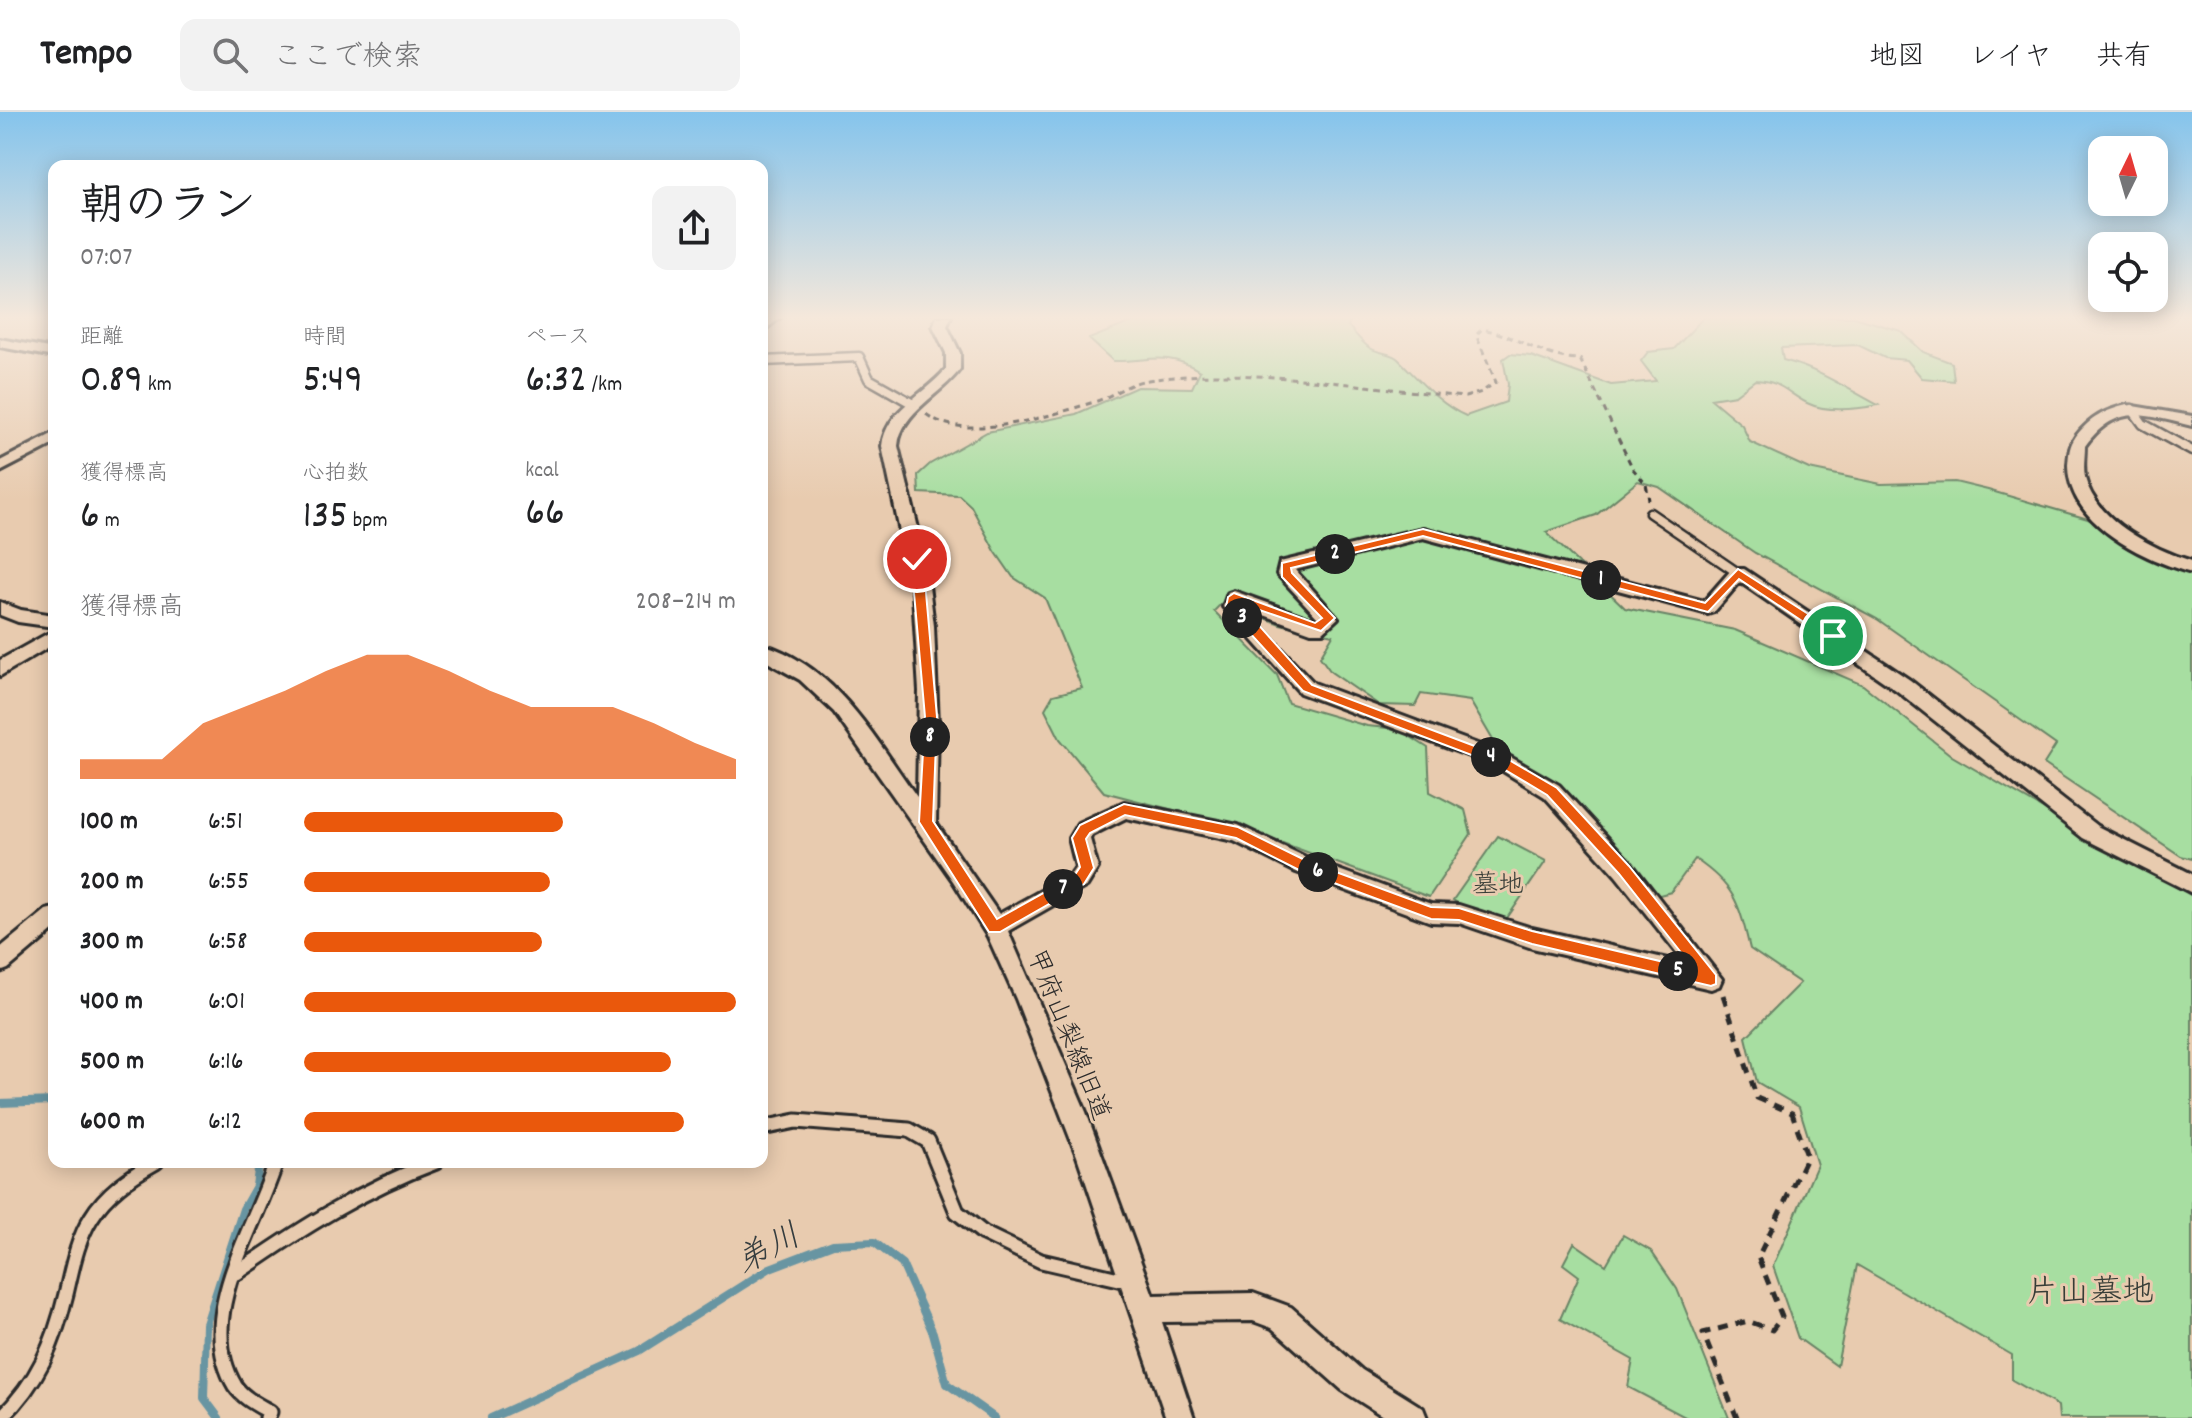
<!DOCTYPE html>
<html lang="ja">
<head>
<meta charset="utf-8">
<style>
	body { margin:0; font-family:Dekko,"Klee One",sans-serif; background:#f2f2f2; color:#202124; height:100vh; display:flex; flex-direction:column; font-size:30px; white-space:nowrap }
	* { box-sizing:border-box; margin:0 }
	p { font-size:26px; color:#757577 }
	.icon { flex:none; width:44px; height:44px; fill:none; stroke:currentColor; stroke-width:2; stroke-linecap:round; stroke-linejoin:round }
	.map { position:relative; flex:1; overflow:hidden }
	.panel { position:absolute; left:48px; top:48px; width:720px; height:1008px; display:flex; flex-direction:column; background:#fff; border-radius:16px; box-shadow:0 4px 20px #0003 }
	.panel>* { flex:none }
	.needle { width:52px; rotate:5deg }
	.tools { position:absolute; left:2088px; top:24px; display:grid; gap:16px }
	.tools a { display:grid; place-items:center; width:80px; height:80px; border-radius:16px; background:#fff; box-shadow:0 4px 20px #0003; font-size:40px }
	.pin { position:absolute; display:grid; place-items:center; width:68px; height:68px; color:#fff; margin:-34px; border:4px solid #fff; border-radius:50%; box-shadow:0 2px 8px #0007 }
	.km { position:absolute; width:40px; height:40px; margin:-20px; border-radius:50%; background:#222; color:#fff; font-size:22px; line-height:40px; text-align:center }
	.round { display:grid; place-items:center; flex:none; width:84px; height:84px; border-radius:16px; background:#f2f2f2 }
	.headline { display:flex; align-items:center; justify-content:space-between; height:136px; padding:0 32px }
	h1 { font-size:44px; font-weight:600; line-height:60px }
	.metrics { display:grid; grid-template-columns:repeat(3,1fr); gap:12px; height:136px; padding:8px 32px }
	.metrics div { display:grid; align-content:center }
	.metrics b { font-size:40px; font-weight:600 }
	.metrics small { font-size:22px; font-weight:400 }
	.metrics p { font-size:22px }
	.chart { height:224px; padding:16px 32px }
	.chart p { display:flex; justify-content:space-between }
	.chart svg { width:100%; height:144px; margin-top:8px; fill:#ea580c; opacity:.7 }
	ul { padding:0 32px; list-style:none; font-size:26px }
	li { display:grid; grid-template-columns:128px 96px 1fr; align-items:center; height:60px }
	li i { height:20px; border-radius:10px; background:#ea580c }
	header { display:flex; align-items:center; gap:48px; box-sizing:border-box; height:112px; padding:0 40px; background:#fff; border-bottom:2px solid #e0e0e0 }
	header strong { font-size:38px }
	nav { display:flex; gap:44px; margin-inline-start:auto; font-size:28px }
	.search { width:560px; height:72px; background:#f2f2f2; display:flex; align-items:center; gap:20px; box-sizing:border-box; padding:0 28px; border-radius:16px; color:#757577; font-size:30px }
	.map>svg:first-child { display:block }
	.green { fill:#a7dea1; stroke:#698466; stroke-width:2 }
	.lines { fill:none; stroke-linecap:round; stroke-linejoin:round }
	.stream { stroke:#6895a2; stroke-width:8 }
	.service-far1-casing { stroke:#2b2b2b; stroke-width:13 }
	.service-casing { stroke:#2b2b2b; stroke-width:19 }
	.minor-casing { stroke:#2b2b2b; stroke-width:6 }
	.path-far1 { stroke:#2b2b2b; stroke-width:3; stroke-dasharray:6 5; stroke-linecap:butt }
	.path { stroke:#2b2b2b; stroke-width:5; stroke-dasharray:10 8; stroke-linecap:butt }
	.service-far1 { stroke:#e8cbaf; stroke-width:8 }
	.service { stroke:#e8cbaf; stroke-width:13 }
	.minor { fill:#e8cbaf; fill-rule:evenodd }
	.route { fill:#ea580c; stroke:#fff; stroke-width:2 }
	.labels { text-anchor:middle; stroke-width:6; stroke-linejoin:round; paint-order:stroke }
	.park-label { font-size:26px; fill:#373d37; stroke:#e8cbaf }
	.street-label { font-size:26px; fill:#2b2b2b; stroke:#e8cbaf }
	.near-park-label { font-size:32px; fill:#373d37; stroke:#e8cbaf }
	.near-water-label { font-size:34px; font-style:italic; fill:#353d3f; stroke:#e8cbaf }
</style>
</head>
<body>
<header>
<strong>Tempo</strong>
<div class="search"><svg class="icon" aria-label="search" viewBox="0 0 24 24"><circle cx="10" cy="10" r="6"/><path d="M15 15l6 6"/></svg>ここで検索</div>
<nav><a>地図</a><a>レイヤ</a><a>共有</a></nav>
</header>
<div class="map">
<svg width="2192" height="1306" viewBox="0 0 2192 1306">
	<rect width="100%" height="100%" fill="#e8cbaf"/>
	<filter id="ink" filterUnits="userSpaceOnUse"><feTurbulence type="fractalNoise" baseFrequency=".0125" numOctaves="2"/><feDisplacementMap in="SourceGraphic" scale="16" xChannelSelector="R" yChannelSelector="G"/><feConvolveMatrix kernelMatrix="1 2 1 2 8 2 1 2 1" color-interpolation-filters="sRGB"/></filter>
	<g filter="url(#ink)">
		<g class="green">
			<path d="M 1144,205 L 1352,205 L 1348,214 C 1355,221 1362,231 1370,236 C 1379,242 1392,240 1399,248 C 1419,268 1440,293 1466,304 L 1506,290 L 1508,272 L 1503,247 L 1510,242 L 1531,244 L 1611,273 L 1656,269 L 1641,249 L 1648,240 L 1674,237 L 1704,205 L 1854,205 L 1901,219 L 1923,240 L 1952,251 L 1954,269 L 1922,266 L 1907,248 L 1885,246 L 1858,233 L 1781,236 L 1783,248 C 1818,257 1846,276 1878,293 C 1858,297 1827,301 1807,291 C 1786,280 1781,269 1755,268 L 1735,283 L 1711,287 L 1742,313 L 1750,330 L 1809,357 L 1881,372 L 1955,370 L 1988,378 L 2088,407 L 2192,460 L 2192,747 L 2181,744 L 2044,652 L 2056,633 L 1877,507 L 1755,441 L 1659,375 L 1638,369 L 1596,403 L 1546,420 L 1625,496 L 1735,518 L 1863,573 L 1952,644 L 2192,784 L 2192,1306 L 2059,1306 L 2058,1294 L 2012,1268 L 2012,1243 L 1857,1153 L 1837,1254 L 1798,1226 L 1773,1154 L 1817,1053 L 1799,995 L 1757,970 L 1746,925 L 1800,871 L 1750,837 C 1739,791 1735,774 1695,747 L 1671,780 L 1652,785 L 1545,669 L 1500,640 L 1470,589 L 1421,582 L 1415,594 L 1379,593 L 1331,560 L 1320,545 L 1333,523 L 1280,512 L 1224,489 L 1214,499 L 1277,563 L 1288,591 L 1367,614 L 1398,617 L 1428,636 L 1430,680 L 1465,698 L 1471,722 L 1429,785 L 1239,715 L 1104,680 L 1060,627 L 1045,597 L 1053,583 L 1082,576 L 1045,486 L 1013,465 L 995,439 L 971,394 L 959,383 L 919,381 L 918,363 L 930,352 L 987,320 L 1076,302 L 1137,275 L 1192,276 L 1200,259 C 1165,238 1148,250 1113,249 L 1089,227 Z"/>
			<path d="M 1498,724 L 1546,749 L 1505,809 L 1470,799 L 1453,788 Z"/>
			<path d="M 1623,1123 L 1651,1139 L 1677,1177 L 1729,1306 L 1687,1306 L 1628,1275 L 1633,1248 L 1560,1207 L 1579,1164 L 1563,1152 L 1574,1131 L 1606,1153 Z"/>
		</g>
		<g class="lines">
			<g class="stream">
				<path d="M 0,991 L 54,989"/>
				<path d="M 219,1306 L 204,1286 L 206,1212 L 243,1097 L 256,1074 L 259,1050"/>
				<path d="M 491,1306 L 639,1239 L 770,1156 L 833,1132 L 874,1130 L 902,1152 L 933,1221 L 947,1272 L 995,1306"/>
			</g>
			<defs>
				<g id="service-far1">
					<path d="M 762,249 L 859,245 L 869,267 L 915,293"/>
					<path d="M 2132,297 L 2143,312 L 2192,339"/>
					<path d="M 1650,401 L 1738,461"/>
				</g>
				<g id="service">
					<path d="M 762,1016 L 796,1009 L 909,1018 L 928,1029 L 957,1100 L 983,1121 L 1041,1149 L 1132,1170"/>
					<path d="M 237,1161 C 300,1117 363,1077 436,1050"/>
					<path d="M 1,1306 C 38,1270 54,1232 66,1182 C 72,1157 77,1128 91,1106 C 106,1081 131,1064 156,1050"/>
					<path d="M 267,1306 L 270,1300 C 258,1293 243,1286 235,1274 C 193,1205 256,1116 276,1050"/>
				</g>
				<g id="minor">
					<path d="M 766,205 L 781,205 L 762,220 L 762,209 Z"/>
					<path d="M 937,205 L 951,205 L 947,214 L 960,241 L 960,257 C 942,283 901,299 898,334 L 926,449 L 934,514 L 938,612 L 936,711 L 999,802 L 1071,762 L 1076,755 L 1069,726 L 1078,711 L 1124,690 L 1238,713 L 1312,748 L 1431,792 L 1459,793 L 1532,816 L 1685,851 L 1616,764 L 1545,685 L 1493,653 L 1300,581 L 1223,495 L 1228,481 L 1234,479 L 1315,508 L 1318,506 L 1277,462 L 1280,450 L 1423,416 L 1704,489 L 1732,457 L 1744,457 L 1910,568 L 2097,714 L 2192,762 L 2192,781 L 2083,726 L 1896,578 L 1740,470 L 1714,500 L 1708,502 L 1423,426 L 1295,458 L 1338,506 L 1323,520 L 1311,520 L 1242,495 L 1314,571 L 1507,643 L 1559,673 L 1632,752 L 1722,867 L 1719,874 L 1711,877 L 1532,836 L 1459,811 L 1431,810 L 1296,760 L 1234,729 L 1126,706 L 1092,723 L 1090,727 L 1098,756 L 1087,774 L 1008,819 L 1086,1000 L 1153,1183 L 1253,1181 L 1291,1195 L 1362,1258 L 1423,1296 L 1427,1306 L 1386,1306 L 1342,1278 L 1272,1216 L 1253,1209 L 1162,1210 L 1194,1306 L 1166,1306 L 1077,1044 L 1016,887 L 988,825 L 953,769 L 834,600 L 800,568 L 762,547 L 762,532 C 836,554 875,627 917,685 L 919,579 L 913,482 L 882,334 C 886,297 925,283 946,257 L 946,241 L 933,214 Z"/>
					<path d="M 0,227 L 54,237 L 54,245 L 0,235 Z"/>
					<path d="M 2127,293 L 2192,304 L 2192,314 C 2145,303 2117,290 2085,334 C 2085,346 2082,360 2087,372 C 2101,411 2155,438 2192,449 L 2192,461 C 2144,448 2068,412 2068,353 C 2069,341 2069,334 2076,324 C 2090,306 2105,298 2127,293 Z"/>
					<path d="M 54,321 L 54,332 L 0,360 L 0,349 Z"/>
					<path d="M 0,490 L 21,498 L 54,503 L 54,515 L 18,510 L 0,503 Z"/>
					<path d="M 54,518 L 54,532 L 0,564 L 0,548 Z"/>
					<path d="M 54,796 L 54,818 L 8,857 L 0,860 L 0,836 L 46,798 Z"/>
				</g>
			</defs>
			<use href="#service-far1" class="service-far1-casing"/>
			<use href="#service" class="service-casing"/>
			<use href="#minor" class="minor-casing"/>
			<path class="path-far1" d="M 926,302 C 965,332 1053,303 1097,289 C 1114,283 1130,270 1148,268 C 1248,253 1364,276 1465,285 L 1482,280 L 1496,270 L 1476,223 L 1482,217 C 1517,223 1543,247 1580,247 L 1633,357 L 1646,372 L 1649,388"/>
			<path class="path" d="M 1723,883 L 1757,986 L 1792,1001 L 1807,1044 L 1758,1145 L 1782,1205 L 1772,1218 L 1748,1209 L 1703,1221 L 1737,1306"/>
			<use href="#service-far1" class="service-far1"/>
			<use href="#service" class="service"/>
			<use href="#minor" class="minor"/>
		</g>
	</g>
	<linearGradient id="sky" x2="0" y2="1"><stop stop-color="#85c4ec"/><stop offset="0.53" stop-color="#f5e8db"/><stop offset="1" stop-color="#f5e8db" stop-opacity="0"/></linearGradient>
	<rect width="2192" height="388" fill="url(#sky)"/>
	<path class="route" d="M 1423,417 L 1705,491 L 1738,457 L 1838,521 L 1838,527 L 1829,527 L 1739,467 L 1708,500 L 1423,424 L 1291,456 L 1292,461 L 1335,506 L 1321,519 L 1239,491 L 1312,573 L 1504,645 L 1557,676 L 1629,754 L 1716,863 L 1716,872 L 1711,874 L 1532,832 L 1459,808 L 1431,807 L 1299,758 L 1236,726 L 1125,703 L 1090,721 L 1086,727 L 1094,756 L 1084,772 L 1000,820 L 989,820 L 919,710 L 925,605 L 911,447 L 917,443 L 923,447 L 937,605 L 933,709 L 997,807 L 1074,764 L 1080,755 L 1072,726 L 1080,713 L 1124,692 L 1238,715 L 1309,750 L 1431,795 L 1459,796 L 1532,819 L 1694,857 L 1619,762 L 1547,683 L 1495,652 L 1303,579 L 1226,495 L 1228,485 L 1234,481 L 1315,511 L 1322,506 L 1282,465 L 1282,451 Z"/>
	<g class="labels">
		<g class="park-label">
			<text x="1498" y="780">墓地</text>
		</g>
		<g class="street-label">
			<text transform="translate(1070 922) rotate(68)" y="9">甲府山梨線旧道</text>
		</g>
		<g class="near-park-label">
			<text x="2090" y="1189">片山墓地</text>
		</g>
		<g class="near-water-label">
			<text transform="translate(767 1135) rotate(-28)" y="12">弟川</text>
		</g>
	</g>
</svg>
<div class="tools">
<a><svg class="needle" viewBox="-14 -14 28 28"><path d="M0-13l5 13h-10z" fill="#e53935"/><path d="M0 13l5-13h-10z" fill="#757577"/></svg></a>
<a><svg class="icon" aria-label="locate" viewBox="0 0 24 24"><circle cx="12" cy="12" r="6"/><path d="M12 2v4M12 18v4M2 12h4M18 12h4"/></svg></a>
</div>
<div class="pin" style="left:1833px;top:524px;background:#1e9e55"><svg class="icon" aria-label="arrive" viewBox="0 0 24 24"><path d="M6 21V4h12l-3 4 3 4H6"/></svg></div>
<div class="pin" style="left:917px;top:447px;background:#d93025"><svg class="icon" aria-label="check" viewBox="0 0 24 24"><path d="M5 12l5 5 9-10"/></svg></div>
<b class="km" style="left:1601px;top:468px">1</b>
<b class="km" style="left:1335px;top:442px">2</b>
<b class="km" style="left:1242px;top:506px">3</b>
<b class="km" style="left:1491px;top:645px">4</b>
<b class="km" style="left:1678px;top:859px">5</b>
<b class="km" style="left:1318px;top:760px">6</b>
<b class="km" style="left:1063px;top:777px">7</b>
<b class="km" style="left:930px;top:625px">8</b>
<section class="panel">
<div class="headline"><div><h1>朝のラン</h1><p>07:07</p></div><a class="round"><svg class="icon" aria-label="share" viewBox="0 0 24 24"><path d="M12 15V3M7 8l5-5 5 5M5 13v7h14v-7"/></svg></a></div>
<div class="metrics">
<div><p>距離</p><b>0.89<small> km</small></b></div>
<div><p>時間</p><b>5:49</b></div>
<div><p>ペース</p><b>6:32<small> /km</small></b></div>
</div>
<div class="metrics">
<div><p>獲得標高</p><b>6<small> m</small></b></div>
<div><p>心拍数</p><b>135<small> bpm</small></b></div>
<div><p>kcal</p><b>66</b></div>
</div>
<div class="chart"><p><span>獲得標高</span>208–214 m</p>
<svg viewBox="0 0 160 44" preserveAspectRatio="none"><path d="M0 44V38L10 38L20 38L30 27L40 22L50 17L60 11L70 6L80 6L90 11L100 17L110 22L120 22L130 22L140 27L150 33L160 38V44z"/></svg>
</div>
<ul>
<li><b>100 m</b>6:51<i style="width:60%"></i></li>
<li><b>200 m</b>6:55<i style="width:57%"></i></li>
<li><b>300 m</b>6:58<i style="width:55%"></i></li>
<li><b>400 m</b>6:01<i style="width:100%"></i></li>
<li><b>500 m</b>6:16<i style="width:85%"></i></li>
<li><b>600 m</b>6:12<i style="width:88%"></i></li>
</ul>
</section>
</div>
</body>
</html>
